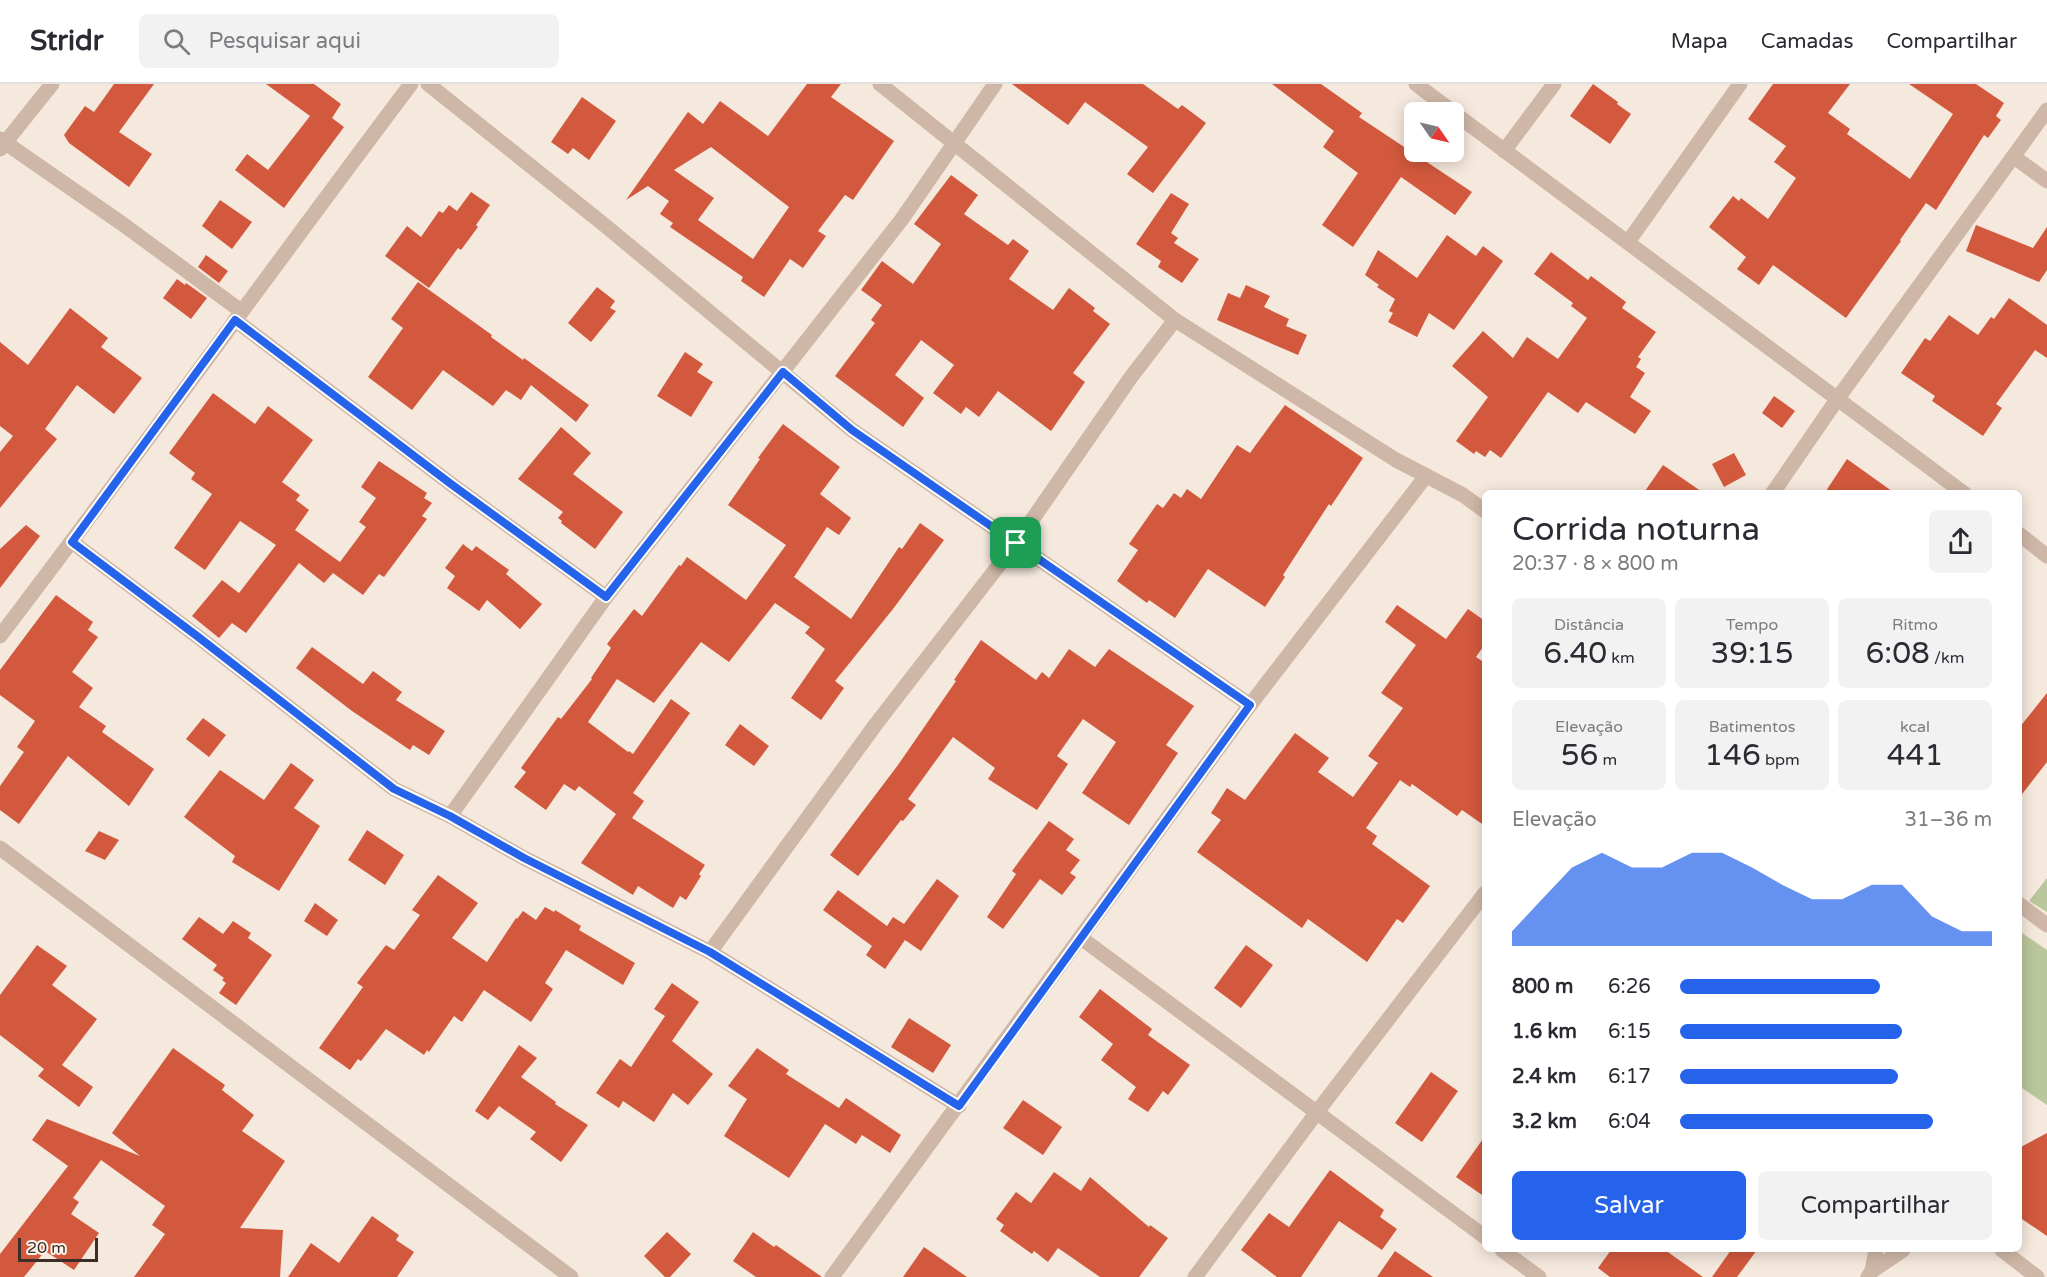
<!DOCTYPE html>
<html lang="pt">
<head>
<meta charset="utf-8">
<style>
	body { margin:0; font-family:"Varela Round",sans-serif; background:#f2f2f3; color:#2b2b33; height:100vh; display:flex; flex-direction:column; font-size:22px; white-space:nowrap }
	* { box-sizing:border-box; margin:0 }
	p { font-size:20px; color:#7c7c81 }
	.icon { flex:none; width:33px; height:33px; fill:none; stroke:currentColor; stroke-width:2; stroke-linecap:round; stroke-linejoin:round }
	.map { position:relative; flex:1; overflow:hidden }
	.side { position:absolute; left:1482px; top:406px; width:540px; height:762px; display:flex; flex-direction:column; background:#fff; border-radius:9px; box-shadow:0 3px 15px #0003 }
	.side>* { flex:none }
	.needle { width:39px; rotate:124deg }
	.controls { position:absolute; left:1404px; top:18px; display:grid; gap:12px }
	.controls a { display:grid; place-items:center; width:60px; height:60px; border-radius:9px; background:#fff; box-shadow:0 3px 15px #0003; font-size:30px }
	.scale { position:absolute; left:18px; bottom:15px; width:80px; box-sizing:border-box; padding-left:6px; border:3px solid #3b2d28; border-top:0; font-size:16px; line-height:21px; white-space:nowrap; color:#3b2d28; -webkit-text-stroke:4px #fcf3ea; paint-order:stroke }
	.pin { position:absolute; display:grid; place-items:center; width:51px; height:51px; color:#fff; margin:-26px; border-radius:12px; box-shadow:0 3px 9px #0006 }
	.round { display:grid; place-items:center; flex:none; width:63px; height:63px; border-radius:9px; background:#f2f2f3 }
	.headline { display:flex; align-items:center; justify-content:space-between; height:102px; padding:0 30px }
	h1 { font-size:33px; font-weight:600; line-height:45px }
	.figures { display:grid; grid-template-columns:repeat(3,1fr); gap:9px; height:102px; padding:6px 30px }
	.figures div { display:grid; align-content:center; border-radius:9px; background:#f2f2f3; text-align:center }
	.figures b { font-size:30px; font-weight:600 }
	.figures small { font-size:16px; font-weight:400 }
	.figures p { font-size:16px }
	.chart { height:168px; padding:12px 30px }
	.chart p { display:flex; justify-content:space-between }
	.chart svg { width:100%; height:108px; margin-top:6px; fill:#2563eb; opacity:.7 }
	.cta { display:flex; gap:12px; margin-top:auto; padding:12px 30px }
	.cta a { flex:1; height:69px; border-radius:9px; background:#2563eb; color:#fff; font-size:24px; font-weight:600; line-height:69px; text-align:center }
	.cta a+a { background:#f2f2f3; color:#2b2b33 }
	ul { padding:0 30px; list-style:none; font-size:20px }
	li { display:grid; grid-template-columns:96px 72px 1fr; align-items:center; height:45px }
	li i { height:15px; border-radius:8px; background:#2563eb }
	header { display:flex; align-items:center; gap:36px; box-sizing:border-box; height:84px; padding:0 30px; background:#fff; border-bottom:2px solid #e1e1e2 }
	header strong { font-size:28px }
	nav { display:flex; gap:33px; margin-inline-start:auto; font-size:21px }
	.search { width:420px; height:54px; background:#f2f2f3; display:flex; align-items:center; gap:15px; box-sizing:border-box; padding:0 21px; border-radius:9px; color:#7c7c81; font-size:22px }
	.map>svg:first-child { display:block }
	.green { fill:#bac69b }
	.building { fill:#d2593d; fill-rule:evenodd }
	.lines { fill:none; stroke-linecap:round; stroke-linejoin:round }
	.minor { stroke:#cfb7a7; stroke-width:15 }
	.tertiary { stroke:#cfb7a7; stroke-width:15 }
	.route-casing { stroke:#fff; stroke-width:12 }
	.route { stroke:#2563eb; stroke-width:8 }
</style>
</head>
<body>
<header>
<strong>Stridr</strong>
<div class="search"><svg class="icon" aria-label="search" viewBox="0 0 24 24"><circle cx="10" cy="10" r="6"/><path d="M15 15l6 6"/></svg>Pesquisar aqui</div>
<nav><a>Mapa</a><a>Camadas</a><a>Compartilhar</a></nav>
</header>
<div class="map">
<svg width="2047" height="1193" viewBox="0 0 2047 1193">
	<rect width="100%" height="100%" fill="#f5e8dd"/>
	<g class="green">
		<path d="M 2047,794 L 2047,828 L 2029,817 Z"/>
		<path d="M 2022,849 L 2047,866 L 2047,1021 L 2019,1002 L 2019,852 Z"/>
	</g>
	<g class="building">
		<path d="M 114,0 L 154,0 L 119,48 L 152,70 L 129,103 L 69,59 L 64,51 L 85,22 L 94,28 Z"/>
		<path d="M 266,0 L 314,0 L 341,20 L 332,34 L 344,43 L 284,124 L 235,86 L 247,70 L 268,86 L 310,32 Z"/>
		<path d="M 807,0 L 841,0 L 831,13 L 894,57 L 853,116 L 845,111 L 818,147 L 826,152 L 803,184 L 790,175 L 764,213 L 741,197 L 743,193 L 670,143 L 673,139 L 660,130 L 669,117 L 648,102 L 626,116 L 688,28 L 703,40 L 720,17 L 768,52 ZM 711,63 L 789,123 L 753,175 L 698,136 L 714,114 L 674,86 Z"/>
		<path d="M 1012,0 L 1143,0 L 1178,25 L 1182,21 L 1206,39 L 1153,109 L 1127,90 L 1148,63 L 1085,18 L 1068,41 Z"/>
		<path d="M 1272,0 L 1321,0 L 1362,29 L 1359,33 L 1472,108 L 1455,131 L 1401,93 L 1353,163 L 1322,141 L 1358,89 L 1323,63 L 1334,47 Z"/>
		<path d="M 1593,0 L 1618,18 L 1617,20 L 1631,30 L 1610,60 L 1570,32 Z"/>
		<path d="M 1773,0 L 1850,0 L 1828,29 L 1850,45 L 1847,50 L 1910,95 L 1953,30 L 1909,0 L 1976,0 L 2004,19 L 1996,32 L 2001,36 L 1988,54 L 1984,51 L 1936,126 L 1926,119 L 1900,156 L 1901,157 L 1846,234 L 1773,181 L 1759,201 L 1737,185 L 1746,173 L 1709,143 L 1733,112 L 1739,117 L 1741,114 L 1768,135 L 1796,94 L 1774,78 L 1786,62 L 1748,35 Z"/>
		<path d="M 582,13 L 616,37 L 589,76 L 573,64 L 568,70 L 551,58 Z"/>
		<path d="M 951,91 L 978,111 L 964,130 L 1008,161 L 1013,155 L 1029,167 L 1009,195 L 1053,226 L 1069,204 L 1095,224 L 1093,227 L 1110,240 L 1073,289 L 1085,298 L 1051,347 L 998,307 L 979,333 L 966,323 L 961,330 L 933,309 L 954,281 L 921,256 L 895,291 L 924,314 L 903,343 L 835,292 L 875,239 L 871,236 L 882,221 L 861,206 L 882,177 L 913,200 L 941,160 L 914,140 Z"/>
		<path d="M 471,108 L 490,121 L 476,141 L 478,143 L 461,166 L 458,164 L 429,204 L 385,172 L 407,142 L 421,153 L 439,127 L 443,129 L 449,121 L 457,127 Z"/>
		<path d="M 1171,109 L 1189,120 L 1171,149 L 1178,154 L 1174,159 L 1199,175 L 1182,199 L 1158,183 L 1161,177 L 1136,160 Z"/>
		<path d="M 220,116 L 252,138 L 232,165 L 202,142 Z"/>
		<path d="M 1976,141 L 2033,164 L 2047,143 L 2047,186 L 2039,198 L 1966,167 Z"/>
		<path d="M 1447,151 L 1476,172 L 1483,162 L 1503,177 L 1454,246 L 1429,229 L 1417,253 L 1388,238 L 1393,229 L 1389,227 L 1395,215 L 1377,203 L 1379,201 L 1365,191 L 1378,166 L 1417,194 Z"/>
		<path d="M 1551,168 L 1588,196 L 1591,192 L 1626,218 L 1622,224 L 1656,248 L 1638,273 L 1641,275 L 1636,283 L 1645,289 L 1630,313 L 1651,327 L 1635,350 L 1586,318 L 1578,329 L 1548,308 L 1501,374 L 1490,366 L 1485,373 L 1476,367 L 1474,370 L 1456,357 L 1488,313 L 1452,282 L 1483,247 L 1513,274 L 1527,253 L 1558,275 L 1587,234 L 1571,222 L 1573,219 L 1534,190 Z"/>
		<path d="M 206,171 L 228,187 L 219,199 L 198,183 Z"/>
		<path d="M 177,195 L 185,201 L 186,199 L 207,214 L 191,235 L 163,214 Z"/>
		<path d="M 418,198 L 492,251 L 491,253 L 523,276 L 524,274 L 589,321 L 576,338 L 531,301 L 521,316 L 506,306 L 493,322 L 443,286 L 412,326 L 368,293 L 403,244 L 391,235 Z"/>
		<path d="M 1246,201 L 1270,212 L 1264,223 L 1289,235 L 1286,242 L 1307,251 L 1298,271 L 1217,236 L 1228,209 L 1240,214 Z"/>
		<path d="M 597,203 L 615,217 L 610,224 L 616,227 L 591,258 L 568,239 Z"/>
		<path d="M 2009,214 L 2047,241 L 2047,274 L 2035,266 L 1996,320 L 2002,324 L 1983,352 L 1932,317 L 1935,312 L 1901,289 L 1925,254 L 1930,257 L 1949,231 L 1978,251 L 1991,233 L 1994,235 Z"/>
		<path d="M 70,224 L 108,254 L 101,263 L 142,294 L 114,330 L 77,301 L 45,345 L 57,355 L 0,424 L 0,368 L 13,352 L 0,342 L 0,258 L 28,281 Z"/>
		<path d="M 685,268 L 703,280 L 697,288 L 713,298 L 691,333 L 657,312 Z"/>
		<path d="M 213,309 L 255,340 L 268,322 L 313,356 L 282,398 L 300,411 L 296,416 L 309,426 L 295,446 L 340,478 L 366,443 L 359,438 L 376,414 L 361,403 L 379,377 L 427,409 L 424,414 L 432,419 L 422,432 L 427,435 L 384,493 L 379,490 L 363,511 L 333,489 L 324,499 L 299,479 L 246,549 L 232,539 L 219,554 L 192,532 L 222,496 L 239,509 L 276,461 L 240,437 L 205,486 L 174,464 L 212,410 L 191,395 L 195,389 L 169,369 Z"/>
		<path d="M 1774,312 L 1795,327 L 1782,344 L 1762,329 Z"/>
		<path d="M 1285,321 L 1363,374 L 1331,422 L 1329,420 L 1283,491 L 1285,493 L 1265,523 L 1208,485 L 1175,534 L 1149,516 L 1147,519 L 1117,497 L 1138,466 L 1129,460 L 1157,420 L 1163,424 L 1174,409 L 1181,414 L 1187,405 L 1201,415 L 1237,361 L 1250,369 Z"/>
		<path d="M 783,340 L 840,383 L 820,410 L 851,434 L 839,451 L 827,443 L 794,493 L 851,535 L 899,463 L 902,465 L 920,439 L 944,456 L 893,525 L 835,597 L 844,604 L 821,636 L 791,614 L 825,565 L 805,549 L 810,543 L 775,519 L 729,578 L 701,558 L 654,619 L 617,595 L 588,638 L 628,668 L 629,667 L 633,670 L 671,615 L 690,629 L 633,709 L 644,717 L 632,734 L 705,781 L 699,790 L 701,792 L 686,816 L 680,812 L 673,824 L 638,802 L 633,811 L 581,779 L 616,730 L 579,702 L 575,707 L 564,700 L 546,726 L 514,703 L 526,688 L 521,684 L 558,633 L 561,635 L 592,595 L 591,594 L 611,564 L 607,560 L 634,525 L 642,532 L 679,481 L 681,482 L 687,473 L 746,516 L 786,461 L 728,421 L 760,375 L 758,374 Z"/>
		<path d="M 561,343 L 591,369 L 573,390 L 623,428 L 595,465 L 561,439 L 562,437 L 558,434 L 563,428 L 518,395 Z"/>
		<path d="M 1734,369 L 1746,391 L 1724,403 L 1712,380 Z"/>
		<path d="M 1847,375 L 1896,410 L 1824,410 Z"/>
		<path d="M 1663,381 L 1705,410 L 1643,410 Z"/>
		<path d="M 26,441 L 40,452 L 0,504 L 0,465 Z"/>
		<path d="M 463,460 L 472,467 L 476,462 L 509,486 L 506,490 L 542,520 L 520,545 L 487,516 L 479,527 L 447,504 L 455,492 L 445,484 Z"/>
		<path d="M 56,511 L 93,538 L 88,546 L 98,553 L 72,588 L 93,604 L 79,623 L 106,642 L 102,648 L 154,685 L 129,722 L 68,672 L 19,740 L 0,726 L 0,702 L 24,668 L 17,663 L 35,637 L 0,611 L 0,586 Z"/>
		<path d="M 1397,521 L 1446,555 L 1468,525 L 1485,537 L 1485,560 L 1476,573 L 1485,579 L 1485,742 L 1462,726 L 1457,732 L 1412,700 L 1410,703 L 1400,696 L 1366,744 L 1377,752 L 1372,760 L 1430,802 L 1403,839 L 1397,835 L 1367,878 L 1308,835 L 1302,844 L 1197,768 L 1221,736 L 1211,729 L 1227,704 L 1245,716 L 1295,649 L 1329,674 L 1318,688 L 1353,713 L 1378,679 L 1368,672 L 1403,624 L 1381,609 L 1416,561 L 1385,538 Z"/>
		<path d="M 981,556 L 1036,596 L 1042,588 L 1049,594 L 1069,565 L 1095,583 L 1109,565 L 1194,622 L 1166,661 L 1178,669 L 1129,741 L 1082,709 L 1116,658 L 1083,635 L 1057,672 L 1068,680 L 1037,726 L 988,695 L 995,684 L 953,653 L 908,715 L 916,721 L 903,737 L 901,736 L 858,792 L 830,771 L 898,681 L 956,597 L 954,596 Z"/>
		<path d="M 312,563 L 363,600 L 373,587 L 402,608 L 396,616 L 445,647 L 429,671 L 413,661 L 410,666 L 352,627 L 296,584 Z"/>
		<path d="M 2047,609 L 2047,678 L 2019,714 L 2019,644 Z"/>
		<path d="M 203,634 L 226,651 L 209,673 L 186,655 Z"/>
		<path d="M 740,640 L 769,662 L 754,682 L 725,661 Z"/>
		<path d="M 291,679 L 314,696 L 294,724 L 320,742 L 279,807 L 232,778 L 235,772 L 184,733 L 220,686 L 264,716 Z"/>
		<path d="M 1049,737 L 1074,755 L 1066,766 L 1080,776 L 1070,789 L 1076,793 L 1062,811 L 1040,795 L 1003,845 L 987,833 L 1016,790 L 1012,787 Z"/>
		<path d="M 367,746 L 404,771 L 385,801 L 348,776 Z"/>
		<path d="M 99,747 L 119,756 L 105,776 L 85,767 Z"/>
		<path d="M 438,791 L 478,819 L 452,854 L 487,878 L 516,834 L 517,835 L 523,827 L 536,836 L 545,823 L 554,828 L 555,826 L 581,842 L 579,846 L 635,879 L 623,901 L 566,866 L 545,899 L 553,905 L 531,938 L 484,906 L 462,938 L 454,932 L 429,968 L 427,966 L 424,971 L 386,945 L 361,977 L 358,975 L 350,986 L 319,964 L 363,903 L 357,899 L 386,861 L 394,866 L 420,831 L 412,826 Z"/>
		<path d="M 937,795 L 959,812 L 921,867 L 905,856 L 885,885 L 866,871 L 872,862 L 823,826 L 838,806 L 887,842 L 893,833 L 904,840 Z"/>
		<path d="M 315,819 L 338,836 L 327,852 L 304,837 Z"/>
		<path d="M 199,833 L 223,850 L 233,837 L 251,849 L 248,854 L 272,871 L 236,921 L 219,909 L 226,899 L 222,896 L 224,894 L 213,886 L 217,881 L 182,855 Z"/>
		<path d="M 37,861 L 67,882 L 52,901 L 97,935 L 62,981 L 93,1003 L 79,1023 L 38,992 L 44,985 L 0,951 L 0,911 Z"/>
		<path d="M 1246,861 L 1273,881 L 1241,924 L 1214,904 Z"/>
		<path d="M 672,899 L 699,918 L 672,957 L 713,990 L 688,1021 L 673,1009 L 654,1038 L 623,1017 L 619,1024 L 596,1009 L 620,975 L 631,983 L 665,932 L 654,925 Z"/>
		<path d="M 1100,905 L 1152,945 L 1148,951 L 1190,981 L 1168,1011 L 1163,1007 L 1148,1028 L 1128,1015 L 1136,1003 L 1101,976 L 1113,960 L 1079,933 Z"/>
		<path d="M 909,934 L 951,961 L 933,989 L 891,963 Z"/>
		<path d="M 519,961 L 537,974 L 521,993 L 556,1018 L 555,1020 L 588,1041 L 561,1078 L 530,1055 L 536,1048 L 499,1022 L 488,1036 L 475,1027 Z"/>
		<path d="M 173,964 L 225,1001 L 222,1006 L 254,1031 L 242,1047 L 285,1077 L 240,1144 L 283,1146 L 280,1193 L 134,1193 L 165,1150 L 152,1141 L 165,1122 L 101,1076 L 73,1114 L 79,1118 L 71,1130 L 99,1149 L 74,1186 L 45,1167 L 24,1193 L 0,1193 L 0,1170 L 68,1082 L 32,1056 L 47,1035 L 140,1072 L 112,1049 Z"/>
		<path d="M 757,964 L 789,986 L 786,990 L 839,1024 L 846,1014 L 901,1051 L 890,1069 L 862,1051 L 856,1060 L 825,1040 L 789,1094 L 724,1052 L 747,1015 L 728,1002 Z"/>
		<path d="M 1431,988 L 1458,1007 L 1422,1058 L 1395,1039 Z"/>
		<path d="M 1023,1016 L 1062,1043 L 1043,1071 L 1003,1044 Z"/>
		<path d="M 2047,1049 L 2047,1152 L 2019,1133 L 2019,1064 Z"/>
		<path d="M 1485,1052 L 1485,1113 L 1456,1093 Z"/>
		<path d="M 1330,1086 L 1384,1126 L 1380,1133 L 1397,1145 L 1382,1166 L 1339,1137 L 1301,1193 L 1277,1193 L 1241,1166 L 1269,1129 L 1289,1143 Z"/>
		<path d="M 1054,1088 L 1081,1107 L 1090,1093 L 1149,1143 L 1150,1141 L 1168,1154 L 1139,1193 L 1100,1193 L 1058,1164 L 1048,1178 L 1034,1167 L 1032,1170 L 1000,1147 L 1004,1141 L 996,1135 L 1016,1108 L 1031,1119 Z"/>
		<path d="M 372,1132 L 399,1151 L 396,1156 L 414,1168 L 397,1193 L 288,1193 L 311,1159 L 339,1179 Z"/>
		<path d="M 667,1148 L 691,1170 L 670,1193 L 665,1193 L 644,1172 Z"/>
		<path d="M 753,1148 L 774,1163 L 776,1161 L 822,1193 L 756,1193 L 733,1177 Z"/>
		<path d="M 924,1163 L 967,1193 L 903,1193 Z"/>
		<path d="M 1611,1166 L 1665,1166 L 1703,1193 L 1610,1193 L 1598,1184 Z"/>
		<path d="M 1731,1166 L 1757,1166 L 1737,1193 L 1712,1193 Z"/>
		<path d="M 1395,1167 L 1433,1193 L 1377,1193 Z"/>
	</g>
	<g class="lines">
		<g class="minor">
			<path d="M 428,0 L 602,139 L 852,346 L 1250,621"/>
			<path d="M 880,0 L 1175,236 L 1396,376 L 1463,411 L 1485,427"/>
			<path d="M 1416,0 L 1453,28"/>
			<path d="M 1454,29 L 1965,410"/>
			<path d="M 0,55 L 124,141 L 241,227"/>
			<path d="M 0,65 L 52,0"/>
			<path d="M 1504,67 L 1554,0"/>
			<path d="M 2014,73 L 2047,97"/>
			<path d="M 1628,158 L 1740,0"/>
			<path d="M 235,236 L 451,400 L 606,513"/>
			<path d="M 1772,410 L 1838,314 L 2047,26"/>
			<path d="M 2019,450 L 2047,472"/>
			<path d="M 72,458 L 197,552 L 394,705 L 450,732 L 524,774 L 710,868 L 959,1022"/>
			<path d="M 450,732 L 606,513 L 902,135 L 995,0"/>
			<path d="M 0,764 L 571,1193"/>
			<path d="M 2019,820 L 2047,841"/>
			<path d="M 1081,854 L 1485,1153"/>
			<path d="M 710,868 L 876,640 L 1016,459 L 1131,293 L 1175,236"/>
			<path d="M 1502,1166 L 1539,1193"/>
			<path d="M 2002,1166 L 2037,1193"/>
			<path d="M 1872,1187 L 1876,1166"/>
			<path d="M 832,1193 L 1250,621 L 1426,392"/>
			<path d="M 1195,1193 L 1317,1028 L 1485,809"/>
			<path d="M 1868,1193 L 1872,1187 L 1903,1166"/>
		</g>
		<path class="tertiary" d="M 0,552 C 139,370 273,183 411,0"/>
	</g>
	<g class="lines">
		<defs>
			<path id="route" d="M 235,236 L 451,400 L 606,513 L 783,288 L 852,346 L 1250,621 L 959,1022 L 710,868 L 524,774 L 450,732 L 394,705 L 197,552 L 72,458 Z"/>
		</defs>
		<use href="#route" class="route-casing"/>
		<use href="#route" class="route"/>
	</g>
</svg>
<div class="controls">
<a><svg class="needle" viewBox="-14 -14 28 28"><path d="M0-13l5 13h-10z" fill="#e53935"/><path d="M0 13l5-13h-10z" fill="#7c7c81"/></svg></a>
</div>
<div class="scale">20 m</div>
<div class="pin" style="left:1016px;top:459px;background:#1e9e55"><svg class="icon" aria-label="arrive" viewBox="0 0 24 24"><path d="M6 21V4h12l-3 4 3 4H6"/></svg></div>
<section class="side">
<div class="headline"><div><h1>Corrida noturna</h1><p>20:37 · 8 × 800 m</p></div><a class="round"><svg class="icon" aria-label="share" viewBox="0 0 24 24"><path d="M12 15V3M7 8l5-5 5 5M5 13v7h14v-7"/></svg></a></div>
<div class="figures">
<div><p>Distância</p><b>6.40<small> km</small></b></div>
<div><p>Tempo</p><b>39:15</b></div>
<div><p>Ritmo</p><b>6:08<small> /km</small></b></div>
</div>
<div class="figures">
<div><p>Elevação</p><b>56<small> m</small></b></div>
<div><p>Batimentos</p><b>146<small> bpm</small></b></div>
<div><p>kcal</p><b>441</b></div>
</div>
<div class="chart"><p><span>Elevação</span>31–36 m</p>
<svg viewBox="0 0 160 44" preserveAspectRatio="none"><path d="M0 44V38L10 25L20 12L30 6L40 12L50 12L60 6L70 6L80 12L90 19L100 25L110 25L120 19L130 19L140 32L150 38L160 38V44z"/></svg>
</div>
<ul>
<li><b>800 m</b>6:26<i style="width:64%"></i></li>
<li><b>1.6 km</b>6:15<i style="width:71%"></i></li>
<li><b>2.4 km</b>6:17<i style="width:70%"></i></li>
<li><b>3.2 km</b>6:04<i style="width:81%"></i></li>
</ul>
<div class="cta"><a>Salvar</a><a>Compartilhar</a></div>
</section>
</div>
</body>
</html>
